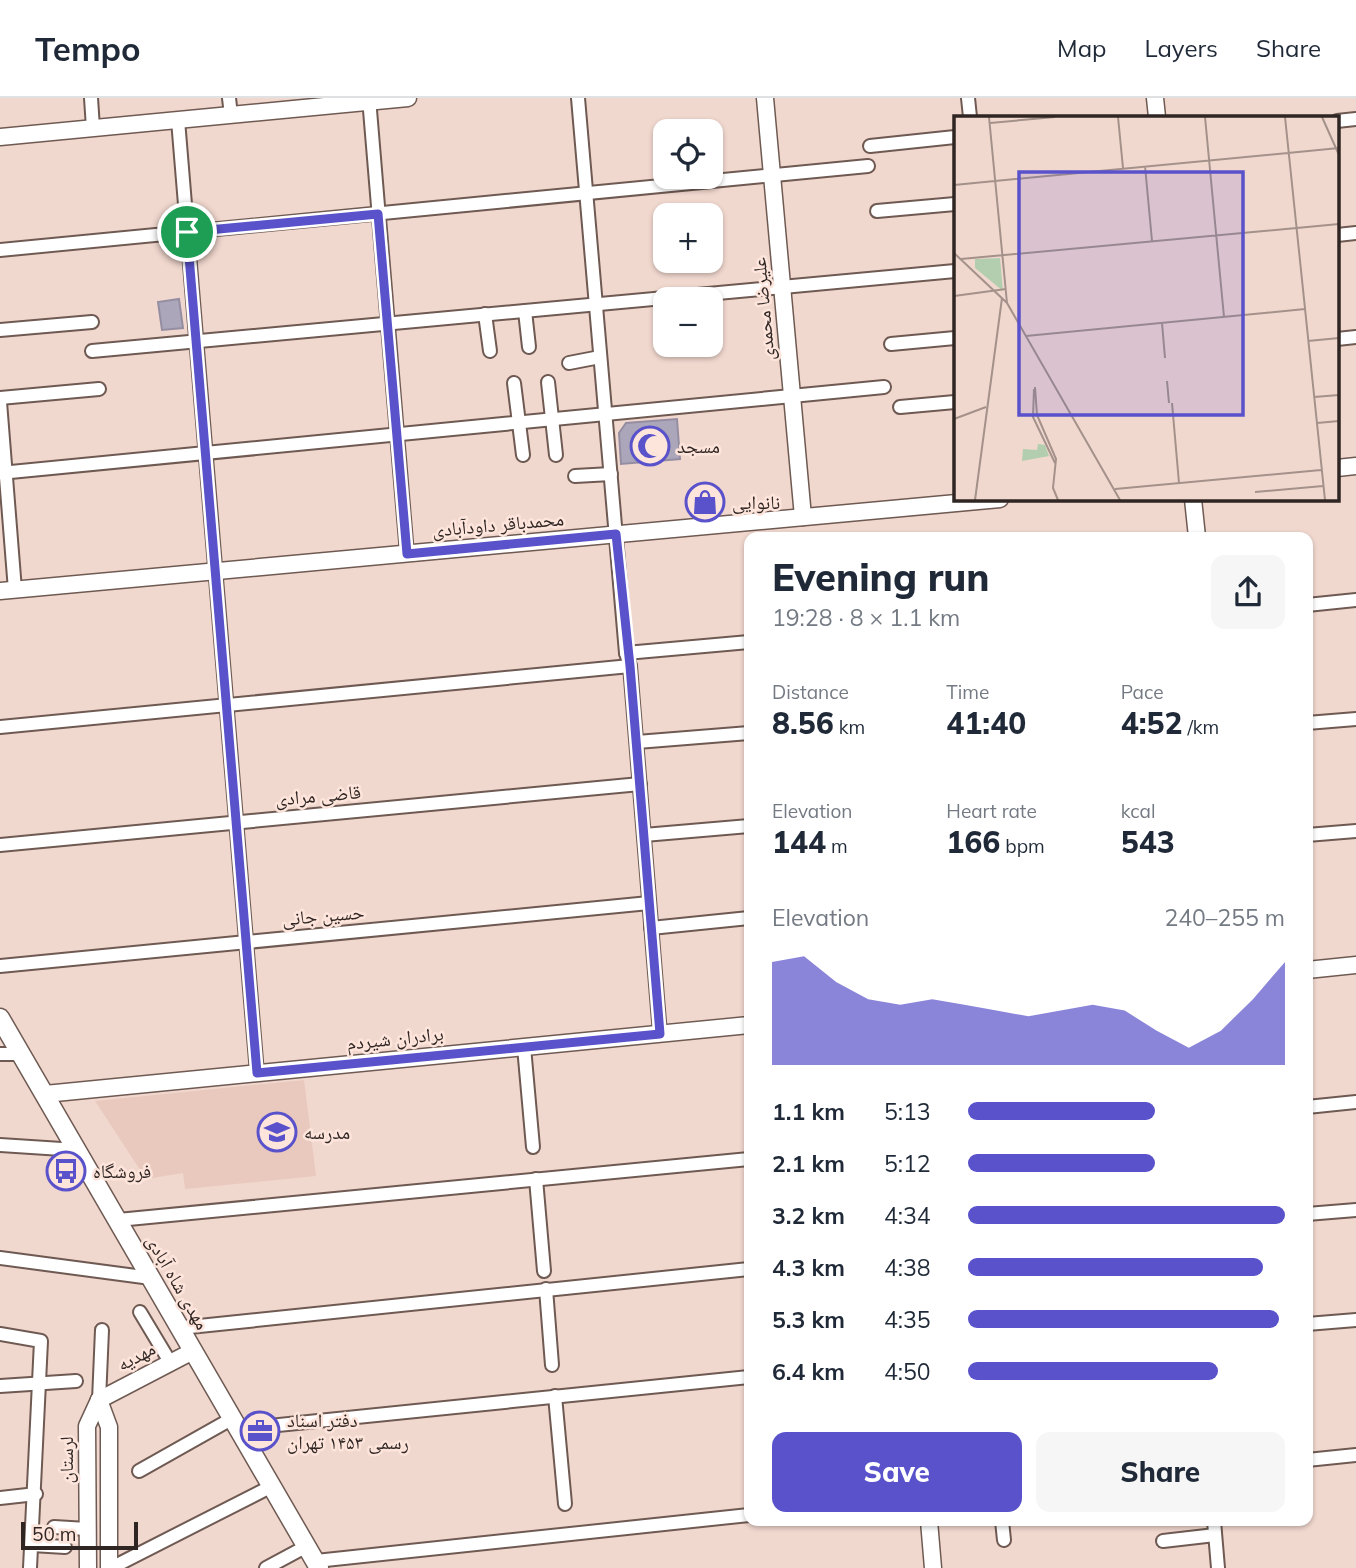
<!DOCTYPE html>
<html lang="en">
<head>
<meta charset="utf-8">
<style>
	body { margin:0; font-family:Mulish,"Noto Naskh Arabic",sans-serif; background:#f6f6f7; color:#1f2937; height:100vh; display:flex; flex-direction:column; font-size:26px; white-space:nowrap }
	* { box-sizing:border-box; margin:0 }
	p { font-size:23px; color:#747a83 }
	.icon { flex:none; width:38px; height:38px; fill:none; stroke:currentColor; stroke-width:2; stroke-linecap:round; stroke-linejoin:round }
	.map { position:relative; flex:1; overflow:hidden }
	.side { position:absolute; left:744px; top:434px; width:569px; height:994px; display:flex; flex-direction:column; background:#fff; border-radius:14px; box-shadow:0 2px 5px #0004 }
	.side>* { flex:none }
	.controls { position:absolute; left:653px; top:21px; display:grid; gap:14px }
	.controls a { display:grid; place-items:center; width:70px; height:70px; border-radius:14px; background:#fff; box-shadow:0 2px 5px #0004; font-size:35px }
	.scale { position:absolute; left:21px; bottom:18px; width:117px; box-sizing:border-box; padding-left:7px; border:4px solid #2f2623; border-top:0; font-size:19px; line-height:24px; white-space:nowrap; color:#2f2623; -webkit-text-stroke:5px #fee5dc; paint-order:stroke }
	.pin { position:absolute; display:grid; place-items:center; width:60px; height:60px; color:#fff; margin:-30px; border:4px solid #fff; border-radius:50%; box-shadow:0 2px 7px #0007 }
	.round { display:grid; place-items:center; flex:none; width:74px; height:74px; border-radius:14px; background:#f6f6f7 }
	.headline { display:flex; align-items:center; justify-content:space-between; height:119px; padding:0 28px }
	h1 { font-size:38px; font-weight:800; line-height:52px }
	.figures { display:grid; grid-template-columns:repeat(3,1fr); gap:10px; height:119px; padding:7px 28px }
	.figures div { display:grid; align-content:center }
	.figures b { font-size:30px; font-weight:800 }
	.figures small { font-size:19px; font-weight:400 }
	.figures p { font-size:19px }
	.chart { height:196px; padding:14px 28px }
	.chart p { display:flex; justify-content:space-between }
	.chart svg { width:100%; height:126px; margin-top:7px; fill:#5952ca; opacity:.7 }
	.button { display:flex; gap:14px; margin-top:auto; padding:14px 28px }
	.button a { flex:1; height:80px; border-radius:14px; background:#5952ca; color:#fff; font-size:28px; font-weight:800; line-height:80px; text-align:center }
	.button a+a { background:#f6f6f7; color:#1f2937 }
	ul { padding:0 28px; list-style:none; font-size:23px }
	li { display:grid; grid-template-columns:112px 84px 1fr; align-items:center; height:52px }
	li i { height:18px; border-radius:9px; background:#5952ca }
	header { display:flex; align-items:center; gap:42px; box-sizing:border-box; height:98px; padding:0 35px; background:#fff; border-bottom:2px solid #e0e1e3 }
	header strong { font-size:33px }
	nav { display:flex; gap:38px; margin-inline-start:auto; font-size:24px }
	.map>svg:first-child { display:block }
	.built { fill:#e9c9bd }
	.building { fill:#aca6ba; stroke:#958ea2; stroke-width:2 }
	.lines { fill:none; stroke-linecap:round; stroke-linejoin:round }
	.minor-casing { stroke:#6e5a52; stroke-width:16 }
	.tertiary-casing { stroke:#6e5a52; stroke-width:19 }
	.secondary-casing { stroke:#6e5a52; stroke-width:21 }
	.minor { stroke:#fff; stroke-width:12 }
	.tertiary { stroke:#fff; stroke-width:16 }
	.secondary { stroke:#fff; stroke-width:18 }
	.route-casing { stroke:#fff; stroke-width:14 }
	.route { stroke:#5952ca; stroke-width:9 }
	.labels { text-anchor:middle; stroke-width:5; stroke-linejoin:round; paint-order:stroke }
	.street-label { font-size:19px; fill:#2f2623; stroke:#fee5dc }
	.poi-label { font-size:19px; fill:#2f2623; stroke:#fee5dc; text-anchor:start }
	.inset-road { fill:none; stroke:#a3918a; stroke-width:2 }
	.view { fill:#5952ca; fill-opacity:0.15; stroke:#5952ca; stroke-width:3.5 }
	.inset-edge { fill:none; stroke:#2f2623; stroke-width:3.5 }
</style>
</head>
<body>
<header>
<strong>Tempo</strong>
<nav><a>Map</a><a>Layers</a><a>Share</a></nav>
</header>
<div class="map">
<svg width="1356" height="1470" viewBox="0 0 1356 1470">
	<rect width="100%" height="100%" fill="#f1d8cf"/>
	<path class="built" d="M 304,982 L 316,1078 L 185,1091 L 183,1075 L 146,1081 L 95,1003 Z"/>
	<g class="building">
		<path d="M 179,201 L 183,230 L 162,232 L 158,204 Z"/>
		<path d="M 677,321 L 680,361 L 621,366 L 619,335 L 626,325 Z"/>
		<path d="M 713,390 L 717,415 L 697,418 L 693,393 Z"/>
	</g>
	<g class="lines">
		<defs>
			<g id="minor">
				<path d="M 91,0 L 93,30"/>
				<path d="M 229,0 L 231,17"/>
				<path d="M 369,0 L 407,456"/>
				<path d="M 578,0 L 626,555 L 630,568 L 660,936"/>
				<path d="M 968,0 L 970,19"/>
				<path d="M 178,22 L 257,975"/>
				<path d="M 1337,23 L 1356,21"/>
				<path d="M 870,48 L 955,39"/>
				<path d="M 877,113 L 955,106"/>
				<path d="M 1337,137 L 1356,135"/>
				<path d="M 0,152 L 868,68"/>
				<path d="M 525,213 L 529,249"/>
				<path d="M 485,216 L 490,253"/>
				<path d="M 0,232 L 92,224"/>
				<path d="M 1337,241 L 1356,239"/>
				<path d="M 891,246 L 955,240"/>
				<path d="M 92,253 L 955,173"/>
				<path d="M 569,265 L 600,259"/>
				<path d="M 548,284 L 556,357"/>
				<path d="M 514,285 L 523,357"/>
				<path d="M 0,300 L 99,291"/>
				<path d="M 0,304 L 15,492"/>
				<path d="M 900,309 L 955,304"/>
				<path d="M 0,375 L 884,289"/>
				<path d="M 575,378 L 611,376"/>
				<path d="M 1307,507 L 1356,502"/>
				<path d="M 626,555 L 749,544"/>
				<path d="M 1307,625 L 1356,621"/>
				<path d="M 0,629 L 630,568"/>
				<path d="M 637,644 L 749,635"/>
				<path d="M 644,737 L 749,728"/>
				<path d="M 1307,737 L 1356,733"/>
				<path d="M 0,747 L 640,686"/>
				<path d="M 651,830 L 749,820"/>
				<path d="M 0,868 L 649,805"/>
				<path d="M 524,949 L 533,1049"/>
				<path d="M 0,956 L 21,956"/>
				<path d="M 1307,1009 L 1356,1004"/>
				<path d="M 0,1047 L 77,1052"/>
				<path d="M 536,1081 L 544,1173"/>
				<path d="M 1307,1116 L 1356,1112"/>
				<path d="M 118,1122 L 749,1061"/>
				<path d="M 0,1160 L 151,1180"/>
				<path d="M 546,1191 L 552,1267"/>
				<path d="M 140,1214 L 170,1264"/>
				<path d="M 1307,1226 L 1356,1222"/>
				<path d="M 180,1230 L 749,1171"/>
				<path d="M 0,1236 L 41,1243 L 30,1470"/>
				<path d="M 0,1288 L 76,1283"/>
				<path d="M 555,1298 L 565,1406"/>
				<path d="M 99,1302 L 102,1232"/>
				<path d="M 239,1331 L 749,1279"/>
				<path d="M 1307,1362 L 1356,1357"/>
				<path d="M 139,1373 L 233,1320"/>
				<path d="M 0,1400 L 36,1396"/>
				<path d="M 1002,1423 L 1004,1442"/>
				<path d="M 1214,1423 L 1218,1470"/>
				<path d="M 54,1429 L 87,1431"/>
				<path d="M 1163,1443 L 1215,1437"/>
				<path d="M 32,1447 L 65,1449"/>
				<path d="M 316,1463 L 749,1417"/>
				<path d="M 111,1470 L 272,1388"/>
				<path d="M 266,1470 L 307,1448"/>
			</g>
			<g id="tertiary">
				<path d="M 765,0 L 803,419"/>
				<path d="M 1155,0 L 1157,19"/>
				<path d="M 0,39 L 408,0"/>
				<path d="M 1337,370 L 1356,368"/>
				<path d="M 1193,401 L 1197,439"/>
				<path d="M 0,493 L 1000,401"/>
				<path d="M 1307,872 L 1356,867"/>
				<path d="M 45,996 L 749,927"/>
				<path d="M 99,1302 L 109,1329 L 109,1470"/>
				<path d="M 99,1302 L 193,1253"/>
				<path d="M 929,1423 L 933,1470"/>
				<path d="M 88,1470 L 87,1328 L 99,1302"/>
			</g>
			<path id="secondary" d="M 0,920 L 319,1470"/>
		</defs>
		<use href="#minor" class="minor-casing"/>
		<use href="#tertiary" class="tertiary-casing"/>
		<use href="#secondary" class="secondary-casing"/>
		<use href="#minor" class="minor"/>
		<use href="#tertiary" class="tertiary"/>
		<use href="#secondary" class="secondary"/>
	</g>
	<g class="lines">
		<defs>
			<path id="route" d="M 378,116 L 407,456 L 616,436 L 630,568 L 660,936 L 257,975 L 187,134 Z"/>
		</defs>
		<use href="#route" class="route-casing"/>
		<use href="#route" class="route"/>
	</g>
	<defs>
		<symbol id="mosque-ring" viewBox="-11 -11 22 22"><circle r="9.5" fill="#fee5dc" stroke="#5952ca" stroke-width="1.5"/><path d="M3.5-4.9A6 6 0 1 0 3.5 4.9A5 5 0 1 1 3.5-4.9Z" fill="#5952ca"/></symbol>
		<symbol id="shop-ring" viewBox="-11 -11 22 22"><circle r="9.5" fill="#fee5dc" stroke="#5952ca" stroke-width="1.5"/><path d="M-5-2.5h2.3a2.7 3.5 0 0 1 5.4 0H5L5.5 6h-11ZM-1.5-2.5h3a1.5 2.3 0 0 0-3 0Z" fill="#5952ca"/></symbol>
		<symbol id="school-ring" viewBox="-11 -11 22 22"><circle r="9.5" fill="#fee5dc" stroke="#5952ca" stroke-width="1.5"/><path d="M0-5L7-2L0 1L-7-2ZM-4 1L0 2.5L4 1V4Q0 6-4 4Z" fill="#5952ca"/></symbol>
		<symbol id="bus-ring" viewBox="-11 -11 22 22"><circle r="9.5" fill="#fee5dc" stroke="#5952ca" stroke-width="1.5"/><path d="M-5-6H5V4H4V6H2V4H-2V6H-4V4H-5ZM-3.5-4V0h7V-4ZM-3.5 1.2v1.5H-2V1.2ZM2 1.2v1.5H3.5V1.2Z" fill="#5952ca"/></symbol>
		<symbol id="office-ring" viewBox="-11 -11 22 22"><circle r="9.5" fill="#fee5dc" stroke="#5952ca" stroke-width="1.5"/><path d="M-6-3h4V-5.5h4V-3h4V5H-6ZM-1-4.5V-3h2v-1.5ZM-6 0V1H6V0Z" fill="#5952ca"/></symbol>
	</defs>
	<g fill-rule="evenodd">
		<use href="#mosque-ring" x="628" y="326" width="44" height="44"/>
		<use href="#shop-ring" x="683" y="382" width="44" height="44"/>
		<use href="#school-ring" x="255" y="1012" width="44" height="44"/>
		<use href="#bus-ring" x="44" y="1051" width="44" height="44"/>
		<use href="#office-ring" x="238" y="1311" width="44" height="44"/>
	</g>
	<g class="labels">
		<g class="street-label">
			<text transform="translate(763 211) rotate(-95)" y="7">علیرضا محمدی</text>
			<text transform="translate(498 426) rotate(-5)" y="7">محمدباقر داودآبادی</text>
			<text transform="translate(318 697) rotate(-5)" y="7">قاضی مرادی</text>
			<text transform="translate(323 817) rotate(-5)" y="7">حسین جانی</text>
			<text transform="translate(395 940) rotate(-6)" y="7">برادران شیردم</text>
			<text transform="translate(178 1184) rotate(60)" y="7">مهدی شاه آبادی</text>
			<text transform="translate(136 1258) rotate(-28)" y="7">مهدیه</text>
			<text transform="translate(66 1362) rotate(-90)" y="7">لرستان</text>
		</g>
		<g class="poi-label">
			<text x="677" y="355">مسجد</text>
			<text x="732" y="411">نانوایی</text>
			<text x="304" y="1041">مدرسه</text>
			<text x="93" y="1080">فروشگاه</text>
			<text x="287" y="1329">دفتر اسناد<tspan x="287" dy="22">رسمی ۱۴۵۳ تهران</tspan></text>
		</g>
	</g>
	<g transform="translate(954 18)">
		<rect width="385" height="385" fill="#f1d8cf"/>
		<path d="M 46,142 L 49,175 L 21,152 L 21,143 ZM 84,328 L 91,329 L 95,340 L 68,345 L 69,333 L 83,334 Z" fill="#b3ceae"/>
		<path class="inset-road" d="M 35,1 L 53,187M 164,1 L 169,52M 251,1 L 270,201M 331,1 L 371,384M 368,1 L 385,39M 36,7 L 101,1M 191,50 L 198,125M 0,69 L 385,32M 0,137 L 53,187 L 166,384M 7,143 L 385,108M 0,180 L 52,173M 208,207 L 211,242M 72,220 L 351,193M 354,225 L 385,222M 213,265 L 215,287M 81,271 L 83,299 L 102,343 L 99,372 L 104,384M 80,273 L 79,301 L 101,347M 360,281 L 385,279M 218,287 L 225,367M 0,303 L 32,291M 363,307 L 385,305M 161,373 L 367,354M 301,376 L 369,370M 21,384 L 48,182"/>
		<path class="view" d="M 65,56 L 289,56 L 289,299 L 65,299 Z"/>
		<rect width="385" height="385" class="inset-edge"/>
	</g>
</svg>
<div class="controls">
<a><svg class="icon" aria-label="locate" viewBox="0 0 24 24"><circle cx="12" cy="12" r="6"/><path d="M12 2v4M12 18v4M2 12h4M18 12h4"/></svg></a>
<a>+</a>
<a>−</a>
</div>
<div class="scale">50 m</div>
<div class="pin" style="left:187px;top:134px;background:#1e9e55"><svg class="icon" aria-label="arrive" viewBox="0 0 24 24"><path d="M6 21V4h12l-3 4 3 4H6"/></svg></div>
<section class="side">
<div class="headline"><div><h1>Evening run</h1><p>19:28 · 8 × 1.1 km</p></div><a class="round"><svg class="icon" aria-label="share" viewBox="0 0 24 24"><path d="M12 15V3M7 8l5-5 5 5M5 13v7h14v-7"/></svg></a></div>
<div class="figures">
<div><p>Distance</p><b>8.56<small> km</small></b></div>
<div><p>Time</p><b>41:40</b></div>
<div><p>Pace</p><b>4:52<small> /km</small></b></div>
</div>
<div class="figures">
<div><p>Elevation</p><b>144<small> m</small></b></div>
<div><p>Heart rate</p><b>166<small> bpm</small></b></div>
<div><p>kcal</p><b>543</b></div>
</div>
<div class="chart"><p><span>Elevation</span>240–255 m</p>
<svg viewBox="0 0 160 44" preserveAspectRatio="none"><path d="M0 44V8L10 6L20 15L30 21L40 23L50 21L60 23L70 25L80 27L90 25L100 23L110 25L120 32L130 38L140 32L150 21L160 8V44z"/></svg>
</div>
<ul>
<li><b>1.1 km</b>5:13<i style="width:59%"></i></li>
<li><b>2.1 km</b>5:12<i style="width:59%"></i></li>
<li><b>3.2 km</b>4:34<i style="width:100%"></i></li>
<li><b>4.3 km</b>4:38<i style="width:93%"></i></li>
<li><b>5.3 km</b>4:35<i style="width:98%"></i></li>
<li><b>6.4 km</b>4:50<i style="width:79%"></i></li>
</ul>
<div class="button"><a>Save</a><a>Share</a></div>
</section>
</div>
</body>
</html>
